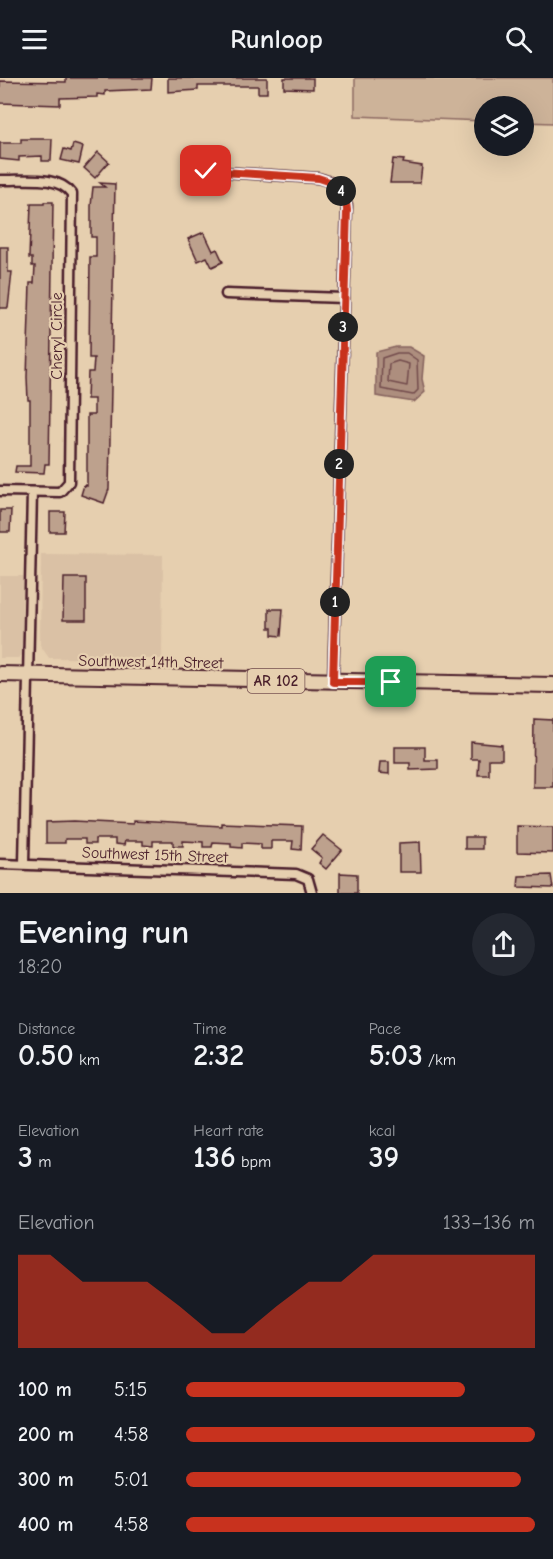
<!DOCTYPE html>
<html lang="en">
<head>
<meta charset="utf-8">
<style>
	body { margin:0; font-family:"Comic Neue",sans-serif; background:#242831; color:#f1f3f6; height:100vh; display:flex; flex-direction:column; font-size:22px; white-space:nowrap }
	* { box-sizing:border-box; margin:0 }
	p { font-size:20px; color:#9ea1a6 }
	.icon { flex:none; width:33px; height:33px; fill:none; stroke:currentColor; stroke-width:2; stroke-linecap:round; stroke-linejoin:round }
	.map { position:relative; height:815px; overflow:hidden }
	.sheet { display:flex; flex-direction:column; background:#171b24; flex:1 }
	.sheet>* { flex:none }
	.fabs { position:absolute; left:474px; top:18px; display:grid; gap:12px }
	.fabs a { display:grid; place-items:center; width:60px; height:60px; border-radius:50%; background:#171b24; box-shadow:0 6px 24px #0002; font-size:30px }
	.pin { position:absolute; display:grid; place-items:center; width:51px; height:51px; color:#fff; margin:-26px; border-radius:12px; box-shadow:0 3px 9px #0006 }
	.km { position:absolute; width:30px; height:30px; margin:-15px; border-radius:50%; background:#222; color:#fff; font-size:16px; line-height:30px; text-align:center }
	.round { display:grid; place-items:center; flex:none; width:63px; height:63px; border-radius:32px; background:#242831 }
	.overview { display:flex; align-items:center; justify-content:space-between; height:102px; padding:0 18px }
	h1 { font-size:33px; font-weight:700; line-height:45px }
	.metrics { display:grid; grid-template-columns:repeat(3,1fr); gap:9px; height:102px; padding:6px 18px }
	.metrics div { display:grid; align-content:center }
	.metrics b { font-size:30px; font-weight:700 }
	.metrics small { font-size:16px; font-weight:400 }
	.metrics p { font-size:16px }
	.chart { height:168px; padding:12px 18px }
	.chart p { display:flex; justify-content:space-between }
	.chart svg { width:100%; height:108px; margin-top:6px; fill:#c8321e; opacity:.7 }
	ul { padding:0 18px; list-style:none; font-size:20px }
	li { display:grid; grid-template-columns:96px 72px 1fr; align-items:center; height:45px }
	li i { height:15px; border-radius:8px; background:#c8321e }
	header { display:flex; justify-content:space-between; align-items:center; height:78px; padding:0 18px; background:#171b24; font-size:27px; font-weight:700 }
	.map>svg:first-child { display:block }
	.built { fill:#dac1a5 }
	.green { fill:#cdb399; stroke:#8c6962; stroke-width:1.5 }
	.water { fill:#ad8e7e; stroke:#85625d; stroke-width:1.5 }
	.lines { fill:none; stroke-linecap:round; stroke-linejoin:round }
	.shore { stroke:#724b4c; stroke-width:1.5 }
	.building { fill:#bda18d; stroke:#4a1f2b; stroke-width:1.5 }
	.minor-casing { stroke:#4a1f2b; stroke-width:13 }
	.primary-casing { stroke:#4a1f2b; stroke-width:18 }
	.minor { stroke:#e6cfaf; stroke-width:8 }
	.primary { stroke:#e6cfaf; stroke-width:14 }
	.route-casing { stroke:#fff; stroke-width:12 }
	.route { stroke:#c8321e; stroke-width:8 }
	.labels { text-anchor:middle; stroke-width:4.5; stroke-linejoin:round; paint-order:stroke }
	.shield { fill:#e6cfaf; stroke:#795453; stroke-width:1.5 }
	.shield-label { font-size:15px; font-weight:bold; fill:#4a1f2b }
	.street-label { font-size:16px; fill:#4a1f2b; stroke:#e6cfaf }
</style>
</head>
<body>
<header><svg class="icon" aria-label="menu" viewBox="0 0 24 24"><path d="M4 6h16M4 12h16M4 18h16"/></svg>Runloop<svg class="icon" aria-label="search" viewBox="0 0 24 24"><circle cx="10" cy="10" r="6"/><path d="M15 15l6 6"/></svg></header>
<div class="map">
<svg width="553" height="815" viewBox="0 0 553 815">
	<rect width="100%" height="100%" fill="#e6cfaf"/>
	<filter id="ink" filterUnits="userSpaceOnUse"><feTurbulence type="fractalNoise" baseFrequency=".0167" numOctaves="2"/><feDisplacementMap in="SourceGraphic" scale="12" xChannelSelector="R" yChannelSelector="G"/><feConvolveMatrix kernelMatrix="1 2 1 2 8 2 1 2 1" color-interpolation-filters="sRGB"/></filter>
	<g filter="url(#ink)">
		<g class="built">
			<path d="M 41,476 L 163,477 L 162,581 L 49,580 L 40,567 Z"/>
			<path d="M 0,498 L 23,498 L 22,577 L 18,580 L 0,580 Z"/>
		</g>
		<path class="green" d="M 355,0 L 553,0 L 553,45 L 524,44 L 524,28 L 484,28 L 484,43 L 355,38 Z"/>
		<path class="water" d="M 396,269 L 409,269 L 424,278 L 422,301 L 425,314 L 414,324 L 376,318 L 376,274 Z"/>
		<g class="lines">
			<g class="shore">
				<path d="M 397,275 L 407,275 L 417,282 L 418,312 L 413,317 L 381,311 L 382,280 Z"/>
				<path d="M 398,283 L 409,286 L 407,308 L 388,304 L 389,286 Z"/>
			</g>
		</g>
		<g class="building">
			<path d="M 66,0 L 152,0 L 151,11 L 105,13 L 105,17 L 97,16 L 97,19 L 60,20 L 60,27 L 0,25 L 0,3 L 66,4 Z"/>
			<path d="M 168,0 L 267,0 L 267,15 L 258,15 L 258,8 L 198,8 L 198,12 L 168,14 Z"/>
			<path d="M 284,0 L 313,0 L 313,11 L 284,10 Z"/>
			<path d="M 21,61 L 52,61 L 51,83 L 42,83 L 42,78 L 19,79 L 19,83 L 0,81 L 0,65 L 21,65 Z"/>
			<path d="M 73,66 L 83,69 L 79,86 L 61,82 L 64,71 L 71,73 Z"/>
			<path d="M 98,74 L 109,84 L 95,100 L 84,90 Z"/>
			<path d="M 393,81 L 404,82 L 403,85 L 422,88 L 420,105 L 390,105 Z"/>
			<path d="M 100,105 L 115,106 L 109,411 L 104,425 L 81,417 L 84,407 L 87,408 L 87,337 L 94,337 L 94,321 L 87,321 L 88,294 L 93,294 L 94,280 L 89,280 L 90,179 L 96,179 L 96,159 L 91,159 L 91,128 L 93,109 L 105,109 Z"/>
			<path d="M 44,124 L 53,124 L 49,386 L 45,386 L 44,395 L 15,394 L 16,388 L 30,388 L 30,322 L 28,322 L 27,299 L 30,205 L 34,205 L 35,188 L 32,188 L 32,180 L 29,180 L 31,126 L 44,126 Z"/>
			<path d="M 204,154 L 213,173 L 217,171 L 223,184 L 212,189 L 207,179 L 198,183 L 188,161 Z"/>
			<path d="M 0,169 L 8,169 L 8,194 L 12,194 L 8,230 L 0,230 Z"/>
			<path d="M 0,432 L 11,432 L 10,454 L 0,454 Z"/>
			<path d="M 50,434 L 65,434 L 64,454 L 50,454 Z"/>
			<path d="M 64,500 L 86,500 L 86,542 L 63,542 Z"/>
			<path d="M 269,531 L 283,531 L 281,558 L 272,557 L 272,550 L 269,550 Z"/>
			<path d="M 534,641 L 553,642 L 553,709 L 533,709 Z"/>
			<path d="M 471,664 L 502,667 L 502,681 L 489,681 L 489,697 L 478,697 L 479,681 L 471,681 Z"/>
			<path d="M 395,669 L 425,669 L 425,682 L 438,682 L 438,691 L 410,692 L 410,685 L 395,685 Z"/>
			<path d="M 380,684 L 389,684 L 389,696 L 379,695 Z"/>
			<path d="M 74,743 L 133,746 L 133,743 L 154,744 L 221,748 L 221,745 L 302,748 L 301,772 L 292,771 L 293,763 L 271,763 L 271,771 L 261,771 L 261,766 L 242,765 L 242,770 L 231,769 L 231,765 L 213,764 L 212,769 L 203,769 L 203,764 L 183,763 L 183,768 L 173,768 L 173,763 L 153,763 L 153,768 L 143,767 L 143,763 L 125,763 L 124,767 L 115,766 L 115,761 L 95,761 L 95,766 L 85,766 L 85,761 L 65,761 L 65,765 L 46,765 L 46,744 Z"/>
			<path d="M 517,748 L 553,749 L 553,775 L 517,774 Z"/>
			<path d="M 323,757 L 342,772 L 326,791 L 319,785 L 322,780 L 311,771 Z"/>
			<rect x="465" y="759" width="17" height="12"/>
			<path d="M 420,764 L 421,794 L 399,794 L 399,765 Z"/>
			<path d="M 340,795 L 357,796 L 357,815 L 340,815 Z"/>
			<path d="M 551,797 L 553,810 L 518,809 L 519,798 Z"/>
		</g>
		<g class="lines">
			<defs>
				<g id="minor">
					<path d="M 206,93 L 318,100 C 334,104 343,110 347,128 L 333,604"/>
					<path d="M 0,102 C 23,103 58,96 72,116 L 69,404 L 60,414 L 0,413"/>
					<path d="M 226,216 L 344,220"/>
					<path d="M 0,786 L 296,796 L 308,801 L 312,815"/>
					<path d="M 24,786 L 32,414"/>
				</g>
				<path id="primary" d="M 0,596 L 553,607"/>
			</defs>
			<use href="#minor" class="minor-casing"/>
			<use href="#primary" class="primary-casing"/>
			<use href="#minor" class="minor"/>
			<use href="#primary" class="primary"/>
		</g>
	</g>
	<g class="lines" filter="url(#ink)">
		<defs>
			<path id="route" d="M 206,93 L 318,100 C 335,105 346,112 347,132 L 333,604 L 391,604"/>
		</defs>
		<use href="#route" class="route-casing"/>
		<use href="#route" class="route"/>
	</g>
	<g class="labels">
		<rect class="shield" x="247.5" y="591" width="57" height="24" rx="4.5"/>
		<g class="shield-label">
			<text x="276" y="608">AR 102</text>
		</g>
		<g class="street-label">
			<text transform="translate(56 258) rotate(-90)" y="6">Cheryl Circle</text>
			<text transform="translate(151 583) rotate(1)" y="6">Southwest 14th Street</text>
			<text transform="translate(155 776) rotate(2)" y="6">Southwest 15th Street</text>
		</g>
	</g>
</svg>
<div class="fabs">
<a><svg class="icon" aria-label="layers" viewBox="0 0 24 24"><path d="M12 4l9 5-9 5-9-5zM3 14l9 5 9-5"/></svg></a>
</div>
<div class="pin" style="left:391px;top:604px;background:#1e9e55"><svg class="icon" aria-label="arrive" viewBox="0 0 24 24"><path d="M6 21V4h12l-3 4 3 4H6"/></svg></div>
<div class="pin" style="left:206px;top:93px;background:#d93025"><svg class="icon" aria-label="check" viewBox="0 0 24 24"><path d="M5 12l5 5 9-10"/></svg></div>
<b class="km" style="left:335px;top:524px">1</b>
<b class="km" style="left:339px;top:386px">2</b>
<b class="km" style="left:343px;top:249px">3</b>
<b class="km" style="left:341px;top:113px">4</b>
</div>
<section class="sheet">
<div class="overview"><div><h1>Evening run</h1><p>18:20</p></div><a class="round"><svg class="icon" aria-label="share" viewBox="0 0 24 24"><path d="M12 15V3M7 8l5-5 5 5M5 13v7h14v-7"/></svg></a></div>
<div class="metrics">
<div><p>Distance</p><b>0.50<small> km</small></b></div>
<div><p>Time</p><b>2:32</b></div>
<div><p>Pace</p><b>5:03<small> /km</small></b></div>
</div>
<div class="metrics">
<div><p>Elevation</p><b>3<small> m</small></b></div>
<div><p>Heart rate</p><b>136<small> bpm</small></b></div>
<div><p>kcal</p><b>39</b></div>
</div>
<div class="chart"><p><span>Elevation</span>133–136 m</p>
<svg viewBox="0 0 160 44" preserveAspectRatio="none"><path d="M0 44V6L10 6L20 17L30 17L40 17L50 27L60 38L70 38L80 27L90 17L100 17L110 6L120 6L130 6L140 6L150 6L160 6V44z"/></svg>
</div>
<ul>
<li><b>100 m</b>5:15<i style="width:80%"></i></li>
<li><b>200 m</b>4:58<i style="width:100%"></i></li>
<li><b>300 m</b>5:01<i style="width:96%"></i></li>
<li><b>400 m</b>4:58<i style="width:100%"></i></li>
</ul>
</section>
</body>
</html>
